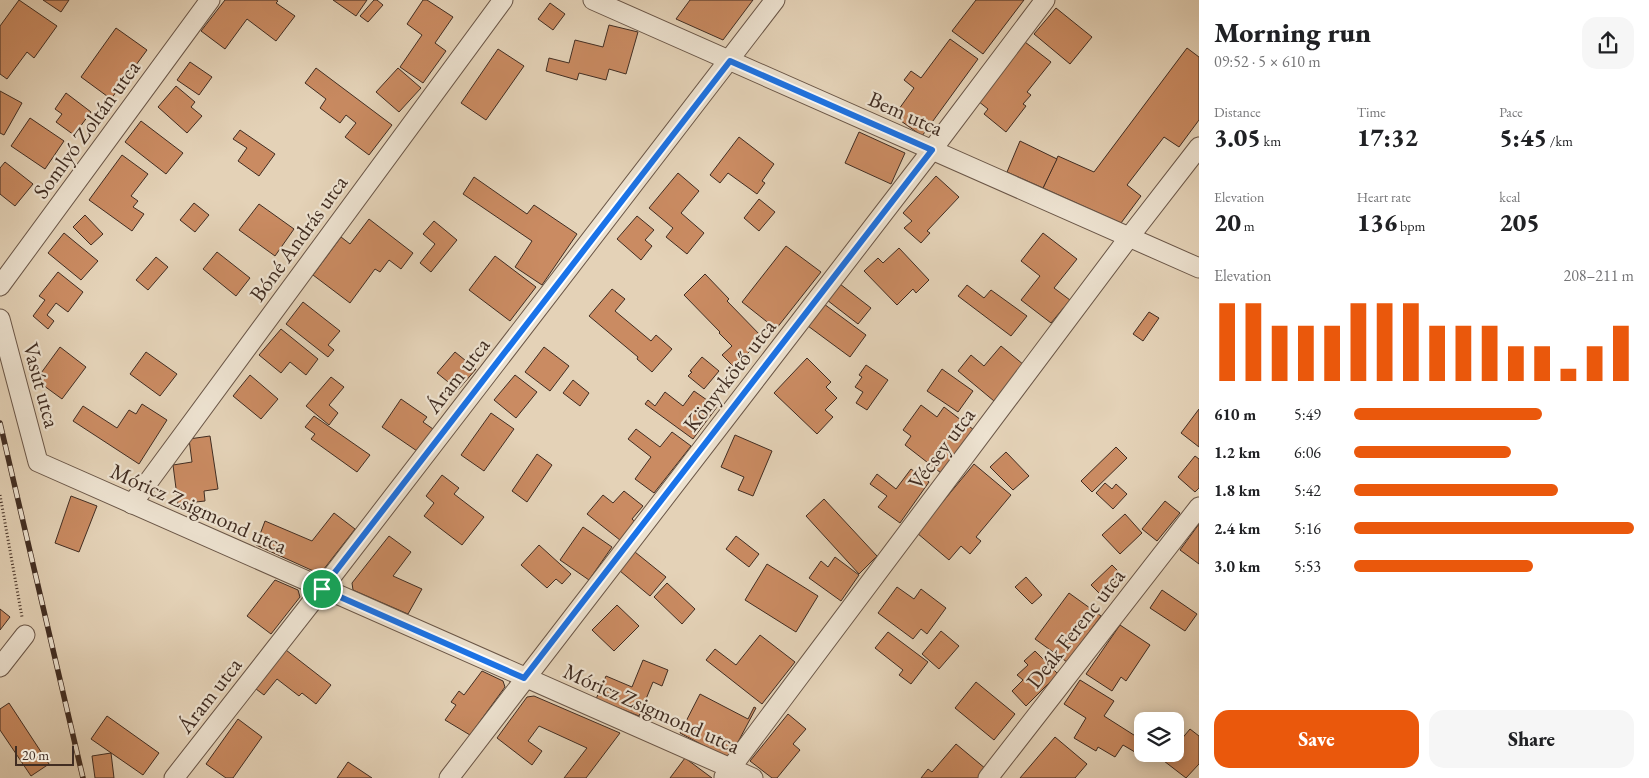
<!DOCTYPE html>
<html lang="en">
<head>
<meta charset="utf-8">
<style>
	body { margin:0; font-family:"EB Garamond",serif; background:#f6f6f6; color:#202124; height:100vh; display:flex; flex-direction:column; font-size:19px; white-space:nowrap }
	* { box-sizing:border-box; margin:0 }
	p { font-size:16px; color:#757577 }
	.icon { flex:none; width:28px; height:28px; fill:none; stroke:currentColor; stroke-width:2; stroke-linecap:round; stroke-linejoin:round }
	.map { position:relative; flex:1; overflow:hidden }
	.panel { display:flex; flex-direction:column; background:#fff; width:450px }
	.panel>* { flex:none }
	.tools { position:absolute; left:1134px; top:712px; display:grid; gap:10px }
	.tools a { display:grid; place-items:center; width:50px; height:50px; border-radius:10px; background:#fff; box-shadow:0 2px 12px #0003; font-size:25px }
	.scale { position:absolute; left:15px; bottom:12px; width:59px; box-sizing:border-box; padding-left:5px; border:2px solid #412d22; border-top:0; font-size:14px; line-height:18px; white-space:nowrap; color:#412d22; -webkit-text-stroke:4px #ede2d0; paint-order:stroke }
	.pin { position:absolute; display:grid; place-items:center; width:42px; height:42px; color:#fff; margin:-21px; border:2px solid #fff; border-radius:50%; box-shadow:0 1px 5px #0007 }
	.round { display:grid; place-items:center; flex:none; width:52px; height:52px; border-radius:15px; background:#f6f6f6 }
	.head { display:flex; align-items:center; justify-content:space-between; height:85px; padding:0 15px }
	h1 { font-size:28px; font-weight:800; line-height:38px }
	.metrics { display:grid; grid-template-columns:repeat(3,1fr); gap:8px; height:85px; padding:5px 15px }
	.metrics div { display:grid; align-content:center }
	.metrics b { font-size:25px; font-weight:800 }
	.metrics small { font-size:14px; font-weight:400 }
	.metrics p { font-size:14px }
	.chart { height:140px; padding:10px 15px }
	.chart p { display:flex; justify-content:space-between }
	.chart svg { width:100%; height:90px; margin-top:5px; stroke:#ea580c; stroke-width:6 }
	.primary-button { display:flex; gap:10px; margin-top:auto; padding:10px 15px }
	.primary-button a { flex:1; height:58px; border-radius:15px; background:#ea580c; color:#fff; font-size:20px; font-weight:800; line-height:58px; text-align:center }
	.primary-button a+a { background:#f6f6f6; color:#202124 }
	ul { padding:0 15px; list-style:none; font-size:16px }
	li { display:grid; grid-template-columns:80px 60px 1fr; align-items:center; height:38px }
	li i { height:12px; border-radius:6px; background:#ea580c }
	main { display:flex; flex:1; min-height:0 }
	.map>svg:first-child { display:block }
	.building { fill:#ca8b62; stroke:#412d22 }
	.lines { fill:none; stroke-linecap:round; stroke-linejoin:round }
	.minor-casing { stroke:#6a5647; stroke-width:21 }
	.path { stroke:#412d22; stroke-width:3; stroke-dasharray:1 2.5; stroke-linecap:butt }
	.minor { stroke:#ede2d0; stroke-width:19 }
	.rail-casing { stroke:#412d22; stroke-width:5.5 }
	.rail { stroke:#ede2d0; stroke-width:4; stroke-dasharray:11; stroke-linecap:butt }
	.route-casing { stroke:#fff; stroke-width:10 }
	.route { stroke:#1a73e8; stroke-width:6 }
	.labels { text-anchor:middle; stroke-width:4.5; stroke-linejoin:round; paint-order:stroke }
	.street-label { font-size:22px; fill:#412d22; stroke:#ede2d0 }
</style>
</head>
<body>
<main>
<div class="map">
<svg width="1199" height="778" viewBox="0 0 1199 778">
	<rect width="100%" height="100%" fill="#e4d2b7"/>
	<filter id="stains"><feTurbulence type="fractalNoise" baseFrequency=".004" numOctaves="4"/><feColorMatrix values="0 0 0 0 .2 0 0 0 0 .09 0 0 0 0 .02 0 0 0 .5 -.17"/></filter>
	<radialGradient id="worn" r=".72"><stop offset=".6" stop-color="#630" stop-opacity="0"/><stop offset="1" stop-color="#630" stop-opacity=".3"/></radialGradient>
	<g class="building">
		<path d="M 19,0 L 57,26 L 34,58 L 27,52 L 7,79 L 0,74 L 0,26 Z"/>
		<path d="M 43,0 L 69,0 L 61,12 Z"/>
		<path d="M 225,0 L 276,0 L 278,1 L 276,3 L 295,16 L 276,41 L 247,19 L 225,49 L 201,31 Z"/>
		<path d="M 333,0 L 367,0 L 356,16 Z"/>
		<path d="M 374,0 L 377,0 L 383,5 L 368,22 L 360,16 Z"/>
		<path d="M 423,0 L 427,0 L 453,17 L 435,43 L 446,51 L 423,83 L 400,67 L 422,35 L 407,24 Z"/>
		<path d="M 690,0 L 753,0 L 723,40 L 676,19 Z"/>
		<path d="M 976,0 L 1024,0 L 983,54 L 952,31 Z"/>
		<path d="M 550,3 L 565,14 L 553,30 L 538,19 Z"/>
		<path d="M 1056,8 L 1092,37 L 1070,64 L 1034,34 Z"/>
		<path d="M 609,25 L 638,32 L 626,74 L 609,69 L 606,80 L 579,73 L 577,80 L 546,71 L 549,58 L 569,63 L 575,40 L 603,47 Z"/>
		<path d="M 116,28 L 147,50 L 111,99 L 81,77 Z"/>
		<path d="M 950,39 L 978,59 L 922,136 L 894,116 L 914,88 L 904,80 L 911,71 L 921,78 Z"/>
		<path d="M 1025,42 L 1051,62 L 1027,92 L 1031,95 L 1023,104 L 1026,106 L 1006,132 L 984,114 L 988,109 L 978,101 Z"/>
		<path d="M 1187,48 L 1199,57 L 1199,120 L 1179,147 L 1164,137 L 1127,185 L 1141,196 L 1121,223 L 1043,188 L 1058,156 L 1094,172 Z"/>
		<path d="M 498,49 L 524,66 L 486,120 L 461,103 Z"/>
		<path d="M 190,62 L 212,77 L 199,95 L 177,80 Z"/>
		<path d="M 316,68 L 392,125 L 369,155 L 345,137 L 356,123 L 346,115 L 340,123 L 320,108 L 326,99 L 305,83 Z"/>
		<path d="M 398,68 L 421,88 L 399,112 L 376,92 Z"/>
		<path d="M 176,86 L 195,102 L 191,107 L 202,116 L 187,133 L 158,107 Z"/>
		<path d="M 0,91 L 22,103 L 4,135 L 0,133 Z"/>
		<path d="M 66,93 L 91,112 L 74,135 L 56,122 L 62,114 L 55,109 Z"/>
		<path d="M 30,118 L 64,141 L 45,169 L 11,146 Z"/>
		<path d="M 141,121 L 183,153 L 166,174 L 125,142 Z"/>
		<path d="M 240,130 L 275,154 L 259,176 L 238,161 L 247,148 L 233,139 Z"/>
		<path d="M 859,132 L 905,153 L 891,184 L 845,163 Z"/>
		<path d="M 739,137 L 774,164 L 762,181 L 765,183 L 757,194 L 728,173 L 720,183 L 710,175 Z"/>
		<path d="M 1020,141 L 1057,159 L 1043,188 L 1007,172 Z"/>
		<path d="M 122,155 L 148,174 L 131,196 L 138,201 L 133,207 L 144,214 L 132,231 L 89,200 Z"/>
		<path d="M 5,162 L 33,184 L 15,206 L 0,194 L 0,168 Z"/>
		<path d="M 678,173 L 699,191 L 681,213 L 704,233 L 687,254 L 666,237 L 673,228 L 649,208 Z"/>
		<path d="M 936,176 L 959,197 L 927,231 L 930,233 L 921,243 L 904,228 L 912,221 L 903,213 Z"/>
		<path d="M 474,177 L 527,214 L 534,205 L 577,234 L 542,285 L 515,267 L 532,241 L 463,194 Z"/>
		<path d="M 759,199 L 775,212 L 759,231 L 744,218 Z"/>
		<path d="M 194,203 L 209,215 L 195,232 L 180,220 Z"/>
		<path d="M 259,204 L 294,229 L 275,256 L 239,230 Z"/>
		<path d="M 85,215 L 103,234 L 91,245 L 73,227 Z"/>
		<path d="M 637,216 L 654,230 L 645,240 L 652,246 L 641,260 L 617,239 Z"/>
		<path d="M 369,219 L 413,253 L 401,269 L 389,260 L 380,272 L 375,269 L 350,303 L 313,275 L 341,237 L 350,244 Z"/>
		<path d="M 434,221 L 457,240 L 431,272 L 420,263 L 435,244 L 423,234 Z"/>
		<path d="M 64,233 L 98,261 L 81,280 L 48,253 Z"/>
		<path d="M 1043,233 L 1077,259 L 1054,288 L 1070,300 L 1051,323 L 1021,300 L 1040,276 L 1021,261 Z"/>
		<path d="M 786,246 L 821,272 L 776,329 L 742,302 Z"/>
		<path d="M 899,248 L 929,280 L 916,293 L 913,289 L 897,305 L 864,271 L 878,258 L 883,263 Z"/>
		<path d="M 217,252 L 250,278 L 236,296 L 203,269 Z"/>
		<path d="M 495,256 L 536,287 L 510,321 L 469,290 Z"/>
		<path d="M 156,257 L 168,267 L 148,290 L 136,280 Z"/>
		<path d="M 58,272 L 83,292 L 68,312 L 56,303 L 47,315 L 54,321 L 48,329 L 33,316 L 45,300 L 39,296 Z"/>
		<path d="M 705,274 L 729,299 L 727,301 L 763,338 L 745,356 L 747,358 L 736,369 L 722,355 L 732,346 L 719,333 L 720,332 L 684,295 Z"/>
		<path d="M 840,284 L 871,308 L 858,324 L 827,300 Z"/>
		<path d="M 967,285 L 984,298 L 991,290 L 1027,316 L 1011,336 L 958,296 Z"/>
		<path d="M 612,289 L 625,299 L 615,311 L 651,341 L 656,335 L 672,349 L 652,372 L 637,359 L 638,357 L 589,316 Z"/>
		<path d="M 303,302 L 340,331 L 328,345 L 334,350 L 328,357 L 286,324 Z"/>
		<path d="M 824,304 L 866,335 L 850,357 L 808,326 Z"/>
		<path d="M 1149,312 L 1159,318 L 1143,341 L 1133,334 Z"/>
		<path d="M 281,329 L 318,359 L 306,375 L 290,362 L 281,373 L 259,355 Z"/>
		<path d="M 1001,346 L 1024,365 L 994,401 L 958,371 L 971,355 L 984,366 Z"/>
		<path d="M 60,347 L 86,367 L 62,399 L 36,380 Z"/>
		<path d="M 544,347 L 569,366 L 550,391 L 525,372 Z"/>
		<path d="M 146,352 L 177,374 L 160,396 L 130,374 Z"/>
		<path d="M 455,352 L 476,369 L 458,390 L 437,373 Z"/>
		<path d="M 702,357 L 719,371 L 704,389 L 688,376 L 692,372 L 690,371 Z"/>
		<path d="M 807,358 L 831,382 L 826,387 L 837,398 L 825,410 L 833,417 L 817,434 L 774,393 Z"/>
		<path d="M 866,365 L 888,380 L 867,410 L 856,403 L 863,392 L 855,387 L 862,377 L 859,375 Z"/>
		<path d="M 942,369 L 973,391 L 958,412 L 927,391 Z"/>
		<path d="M 250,375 L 278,399 L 261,419 L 233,396 Z"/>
		<path d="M 515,375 L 537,392 L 516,418 L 494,400 Z"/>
		<path d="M 331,377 L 344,387 L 329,405 L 338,413 L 329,425 L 306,406 Z"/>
		<path d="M 573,380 L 589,393 L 580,406 L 563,393 Z"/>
		<path d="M 694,391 L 717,407 L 693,439 L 645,404 L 648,400 L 655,406 L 665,392 L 683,406 Z"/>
		<path d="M 401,399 L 427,417 L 423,422 L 433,429 L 417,451 L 382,427 Z"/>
		<path d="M 142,404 L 167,420 L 139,464 L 73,421 L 83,406 L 117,428 L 129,410 L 136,414 Z"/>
		<path d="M 921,405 L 937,417 L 944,407 L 974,430 L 941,473 L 905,445 L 911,436 L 903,430 Z"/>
		<path d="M 1199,409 L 1199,447 L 1181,433 Z"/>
		<path d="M 491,413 L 514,429 L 484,471 L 461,455 Z"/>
		<path d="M 314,416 L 370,455 L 357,472 L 311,439 L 315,434 L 305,427 Z"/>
		<path d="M 636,429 L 660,447 L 672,432 L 691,446 L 654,493 L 635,479 L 651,457 L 628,439 Z"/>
		<path d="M 735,435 L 772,451 L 753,496 L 738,490 L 744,477 L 721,467 Z"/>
		<path d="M 210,436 L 218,489 L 204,491 L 205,501 L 178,504 L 173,465 L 192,462 L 189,439 Z"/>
		<path d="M 1116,447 L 1127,458 L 1092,492 L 1081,481 Z"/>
		<path d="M 1006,452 L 1029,476 L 1013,490 L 990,467 Z"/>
		<path d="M 537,454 L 552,465 L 527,502 L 512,491 Z"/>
		<path d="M 1195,456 L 1199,459 L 1199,488 L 1195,492 L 1178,477 Z"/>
		<path d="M 974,464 L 1011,495 L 976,537 L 981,541 L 970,554 L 961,546 L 949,560 L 917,533 Z"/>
		<path d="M 911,469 L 929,482 L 900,523 L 878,507 L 887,496 L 870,484 L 877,474 L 896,489 Z"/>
		<path d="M 442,475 L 459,488 L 454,494 L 484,517 L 462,545 L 424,516 L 434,503 L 426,496 Z"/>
		<path d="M 1105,483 L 1112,489 L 1116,484 L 1127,494 L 1113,509 L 1096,493 Z"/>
		<path d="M 624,491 L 643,506 L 632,519 L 640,526 L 625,544 L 587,514 L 603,495 L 613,503 Z"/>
		<path d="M 71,496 L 97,506 L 79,552 L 55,543 Z"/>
		<path d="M 824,499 L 877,556 L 859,574 L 806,516 Z"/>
		<path d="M 1165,501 L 1180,513 L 1157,541 L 1142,529 Z"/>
		<path d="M 334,513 L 355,529 L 320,574 L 256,545 L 265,521 L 312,541 Z"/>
		<path d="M 1125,514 L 1142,533 L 1120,554 L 1102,535 Z"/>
		<path d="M 1199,524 L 1199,564 L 1180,550 Z"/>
		<path d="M 583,527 L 612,547 L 589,580 L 560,560 Z"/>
		<path d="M 389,536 L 411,552 L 393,576 L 422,589 L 408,614 L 353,590 L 352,583 Z"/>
		<path d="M 736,536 L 759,554 L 749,567 L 726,549 Z"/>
		<path d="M 539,545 L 571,574 L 562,584 L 556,579 L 547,588 L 521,565 Z"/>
		<path d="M 635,552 L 666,577 L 650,596 L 620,571 Z"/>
		<path d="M 835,557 L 859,575 L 841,601 L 809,578 L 821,561 L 828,567 Z"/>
		<path d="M 767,564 L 818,596 L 796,632 L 745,600 Z"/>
		<path d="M 1112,565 L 1122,575 L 1102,596 L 1091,585 Z"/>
		<path d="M 1026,577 L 1042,595 L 1032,604 L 1015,587 Z"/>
		<path d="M 275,580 L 298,590 L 300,597 L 271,634 L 247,616 Z"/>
		<path d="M 667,583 L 695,609 L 682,624 L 654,597 Z"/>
		<path d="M 897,587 L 914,599 L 921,589 L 946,608 L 927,634 L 921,629 L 913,639 L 878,613 Z"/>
		<path d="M 1162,590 L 1197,614 L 1185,631 L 1150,608 Z"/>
		<path d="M 1069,593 L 1101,616 L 1067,662 L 1035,639 Z"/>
		<path d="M 617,605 L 639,626 L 614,651 L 592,630 Z"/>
		<path d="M 0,609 L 10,617 L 0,630 Z"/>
		<path d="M 1120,625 L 1150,645 L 1126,681 L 1121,677 L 1112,691 L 1086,674 Z"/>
		<path d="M 941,631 L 959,646 L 939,669 L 922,654 Z"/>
		<path d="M 888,632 L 928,662 L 911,684 L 899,675 L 903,670 L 875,648 Z"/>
		<path d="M 760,635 L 795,662 L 762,704 L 706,660 L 715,649 L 736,665 Z"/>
		<path d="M 286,650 L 331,685 L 316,704 L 302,693 L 299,696 L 277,679 L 264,695 L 256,689 Z"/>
		<path d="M 1035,651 L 1058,674 L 1026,706 L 1012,691 L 1023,680 L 1017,675 L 1028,665 L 1024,661 Z"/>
		<path d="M 643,660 L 668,670 L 662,686 L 653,682 L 639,716 L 596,699 L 606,676 L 632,687 Z"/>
		<path d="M 482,671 L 503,681 L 505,687 L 470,735 L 445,720 L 456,705 L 451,702 L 459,691 L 464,695 Z"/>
		<path d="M 1080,680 L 1114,701 L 1104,716 L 1137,737 L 1142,728 L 1142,754 L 1148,754 L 1145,758 L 1123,745 L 1115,757 L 1098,747 L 1096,751 L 1074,738 L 1086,718 L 1064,704 Z"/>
		<path d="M 976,682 L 1015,714 L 994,740 L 955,708 Z"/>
		<path d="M 700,694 L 748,719 L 754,707 L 756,708 L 729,759 L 680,733 Z"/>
		<path d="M 534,696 L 620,733 L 586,778 L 564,778 L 587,748 L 539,726 L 528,741 L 542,751 L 532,765 L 497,738 L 527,697 Z"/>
		<path d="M 9,703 L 49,764 L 31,776 L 0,730 L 0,709 Z"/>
		<path d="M 788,714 L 806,729 L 793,744 L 800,750 L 777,778 L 772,778 L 750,761 Z"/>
		<path d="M 107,716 L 159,753 L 143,775 L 91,739 Z"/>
		<path d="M 238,719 L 262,737 L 233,778 L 226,778 L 206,764 Z"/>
		<path d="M 1190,729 L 1199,736 L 1199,764 L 1186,778 L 1164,761 L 1170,754 L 1175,754 L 1175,747 Z"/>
		<path d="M 1055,737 L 1087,764 L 1075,778 L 1020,778 Z"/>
		<path d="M 956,744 L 986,769 L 979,778 L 921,778 L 928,769 L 932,772 Z"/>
		<path d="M 111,753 L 114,778 L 95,778 L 92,756 Z"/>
		<path d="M 685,758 L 712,778 L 670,778 Z"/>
		<path d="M 348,762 L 372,778 L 337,778 Z"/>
	</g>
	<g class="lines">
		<defs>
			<g id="minor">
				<path d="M 593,0 L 1199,268"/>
				<path d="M 0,286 L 210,0"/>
				<path d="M 0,319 L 38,462 L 753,778"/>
				<path d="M 132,504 L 503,0"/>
				<path d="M 0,667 L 25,635"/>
				<path d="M 724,777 L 1130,236 L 1199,147"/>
				<path d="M 174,778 L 322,589 L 775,0"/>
				<path d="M 449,778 L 932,150 L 1045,0"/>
				<path d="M 988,778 L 1199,507"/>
			</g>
		</defs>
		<use href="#minor" class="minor-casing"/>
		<path class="path" d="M 0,495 L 22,617"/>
		<use href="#minor" class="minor"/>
		<defs>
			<path id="rail" d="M 0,423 L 83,778"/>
		</defs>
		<use href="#rail" class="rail-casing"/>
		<use href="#rail" class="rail"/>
	</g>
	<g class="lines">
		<defs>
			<path id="route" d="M 730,61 L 932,150 L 524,678 L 322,589 Z"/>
		</defs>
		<use href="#route" class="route-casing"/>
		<use href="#route" class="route"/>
	</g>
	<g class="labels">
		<g class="street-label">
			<text transform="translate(906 113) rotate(24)" y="8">Bem utca</text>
			<text transform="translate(86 129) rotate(-54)" y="8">Somlyó Zoltán utca</text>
			<text transform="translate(298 238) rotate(-54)" y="8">Bóné András utca</text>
			<text transform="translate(457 375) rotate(-52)" y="8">Áram utca</text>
			<text transform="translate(729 375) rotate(-52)" y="8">Könyvkötő utca</text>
			<text transform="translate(42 385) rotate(75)" y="8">Vasút utca</text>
			<text transform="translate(941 448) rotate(-53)" y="8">Vécsey utca</text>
			<text transform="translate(199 508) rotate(24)" y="8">Móricz Zsigmond utca</text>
			<text transform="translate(1075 628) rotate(-52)" y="8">Deák Ferenc utca</text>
			<text transform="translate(209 695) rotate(-52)" y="8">Áram utca</text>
			<text transform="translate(652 708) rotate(24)" y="8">Móricz Zsigmond utca</text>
		</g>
	</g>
	<rect width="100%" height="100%" filter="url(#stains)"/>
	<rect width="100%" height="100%" fill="url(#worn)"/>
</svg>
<div class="tools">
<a><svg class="icon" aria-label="layers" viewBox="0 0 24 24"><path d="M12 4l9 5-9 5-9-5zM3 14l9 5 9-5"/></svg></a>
</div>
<div class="scale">20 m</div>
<div class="pin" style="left:322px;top:589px;background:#1e9e55"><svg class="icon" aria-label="arrive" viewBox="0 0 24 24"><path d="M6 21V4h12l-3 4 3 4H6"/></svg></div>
</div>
<section class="panel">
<div class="head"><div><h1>Morning run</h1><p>09:52 · 5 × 610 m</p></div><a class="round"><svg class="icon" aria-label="share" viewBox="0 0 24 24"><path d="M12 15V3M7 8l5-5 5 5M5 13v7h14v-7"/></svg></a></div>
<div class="metrics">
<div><p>Distance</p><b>3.05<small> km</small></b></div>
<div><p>Time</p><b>17:32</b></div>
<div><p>Pace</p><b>5:45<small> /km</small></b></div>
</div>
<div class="metrics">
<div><p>Elevation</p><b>20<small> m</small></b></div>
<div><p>Heart rate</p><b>136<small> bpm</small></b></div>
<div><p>kcal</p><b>205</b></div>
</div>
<div class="chart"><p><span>Elevation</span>208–211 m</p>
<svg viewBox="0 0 160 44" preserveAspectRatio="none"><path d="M5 44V6M15 44V6M25 44V17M35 44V17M45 44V17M55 44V6M65 44V6M75 44V6M85 44V17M95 44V17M105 44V17M115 44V27M125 44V27M135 44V38M145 44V27M155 44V17"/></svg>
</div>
<ul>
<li><b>610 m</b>5:49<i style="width:67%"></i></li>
<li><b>1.2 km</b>6:06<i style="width:56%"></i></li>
<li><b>1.8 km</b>5:42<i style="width:73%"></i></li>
<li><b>2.4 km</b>5:16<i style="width:100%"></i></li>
<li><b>3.0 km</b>5:53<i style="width:64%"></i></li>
</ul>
<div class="primary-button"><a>Save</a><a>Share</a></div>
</section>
</main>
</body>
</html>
